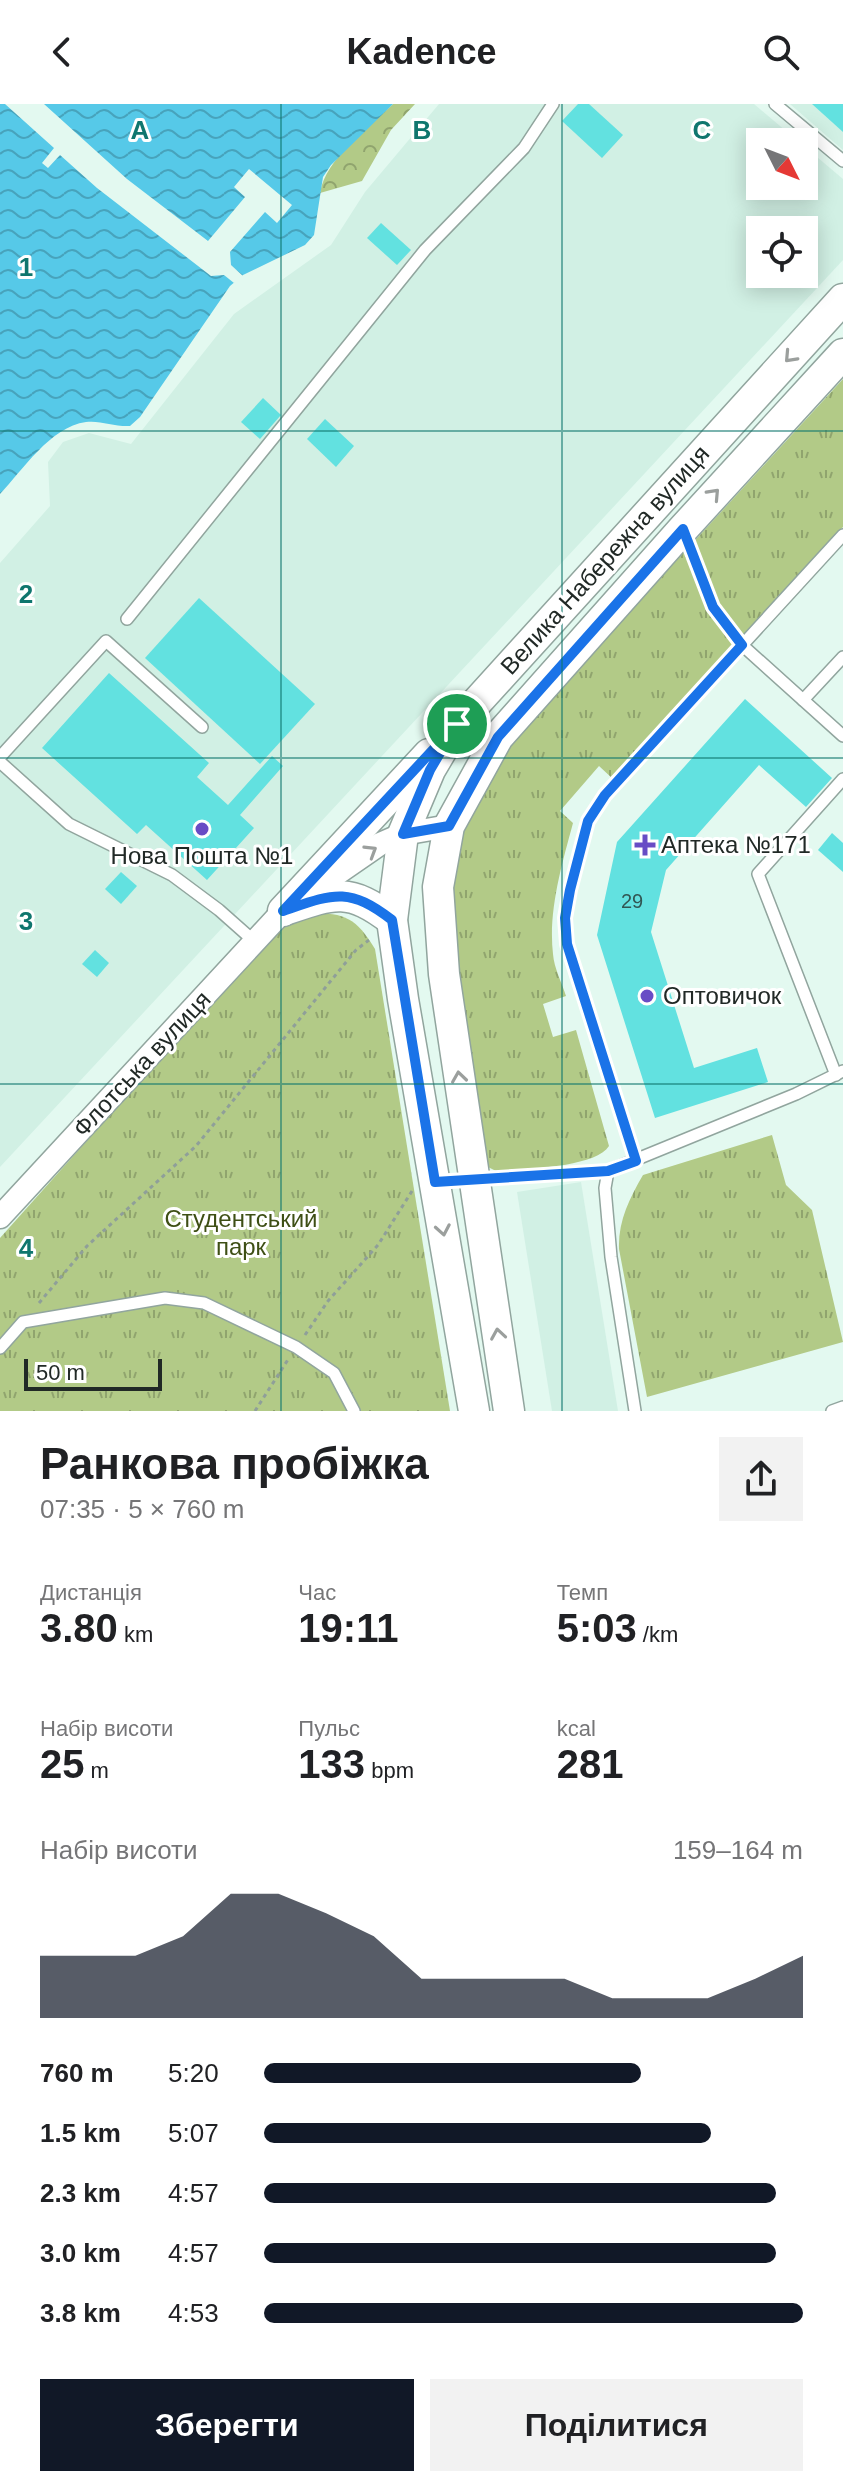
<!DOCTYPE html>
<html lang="uk">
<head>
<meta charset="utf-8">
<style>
	body { margin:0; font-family:Helvetica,sans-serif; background:#f2f2f2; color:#202124; height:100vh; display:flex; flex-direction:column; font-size:30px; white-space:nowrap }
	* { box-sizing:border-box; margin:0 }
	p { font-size:26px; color:#757577 }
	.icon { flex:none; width:44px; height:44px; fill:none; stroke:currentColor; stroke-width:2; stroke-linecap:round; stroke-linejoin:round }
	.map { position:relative; height:1307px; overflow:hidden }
	.details { display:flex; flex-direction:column; background:#fff; flex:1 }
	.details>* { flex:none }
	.needle { width:52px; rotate:132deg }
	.tools { position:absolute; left:746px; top:24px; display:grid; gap:16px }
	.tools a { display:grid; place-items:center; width:72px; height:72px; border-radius:0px; background:#fff; box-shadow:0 4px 20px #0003; font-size:40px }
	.scale { position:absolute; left:24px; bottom:20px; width:138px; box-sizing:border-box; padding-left:8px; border:4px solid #212926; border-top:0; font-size:22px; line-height:28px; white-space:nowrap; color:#212926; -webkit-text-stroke:6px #fff; paint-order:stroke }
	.pin { position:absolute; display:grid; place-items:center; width:68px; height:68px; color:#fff; margin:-34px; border:4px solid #fff; border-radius:50%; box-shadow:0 2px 8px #0007 }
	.round { display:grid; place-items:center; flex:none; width:84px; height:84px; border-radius:0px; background:#f2f2f2 }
	.head { display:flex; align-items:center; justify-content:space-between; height:136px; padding:0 40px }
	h1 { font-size:44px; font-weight:700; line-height:60px }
	.figures { display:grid; grid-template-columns:repeat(3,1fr); gap:12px; height:136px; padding:8px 40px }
	.figures div { display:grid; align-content:center }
	.figures b { font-size:40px; font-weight:700 }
	.figures small { font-size:22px; font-weight:400 }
	.figures p { font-size:22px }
	.chart { height:224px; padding:16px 40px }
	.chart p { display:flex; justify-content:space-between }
	.chart svg { width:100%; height:144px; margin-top:8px; fill:#111827; opacity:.7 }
	.cta { display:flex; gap:16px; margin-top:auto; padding:16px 40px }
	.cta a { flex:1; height:92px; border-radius:0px; background:#111827; color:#fff; font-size:32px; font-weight:700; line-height:92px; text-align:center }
	.cta a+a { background:#f2f2f2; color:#202124 }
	ul { padding:0 40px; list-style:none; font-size:26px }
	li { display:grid; grid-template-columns:128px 96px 1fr; align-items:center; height:60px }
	li i { height:20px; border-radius:10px; background:#111827 }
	header { display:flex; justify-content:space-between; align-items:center; height:104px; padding:0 40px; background:#fff; font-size:36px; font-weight:700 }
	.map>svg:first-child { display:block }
	.built { fill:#d1f0e4; fill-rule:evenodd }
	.grass { fill:url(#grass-tufts) }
	.forest { fill:url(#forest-crowns) }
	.water { fill:url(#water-waves) }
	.pier { fill:#e3f9f0 }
	.building { fill:#62e1e0 }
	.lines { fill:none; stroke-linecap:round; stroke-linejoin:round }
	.lane-casing { stroke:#91a59e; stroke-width:14 }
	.street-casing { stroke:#91a59e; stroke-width:25 }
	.secondary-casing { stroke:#91a59e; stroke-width:33 }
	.path { stroke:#8f9f99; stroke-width:3; stroke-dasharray:4 4; stroke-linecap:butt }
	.lane { stroke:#fff; stroke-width:11 }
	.street { stroke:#fff; stroke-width:22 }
	.secondary { stroke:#fff; stroke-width:30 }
	.oneway { stroke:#9b9f9d }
	.route-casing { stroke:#fff; stroke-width:16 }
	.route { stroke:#1a73e8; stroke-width:10 }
	.grid { fill:none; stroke:#0f766e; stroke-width:2; stroke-opacity:0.55 }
	.poi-dot { fill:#684cc5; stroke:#fff; stroke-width:3 }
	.labels { text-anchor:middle; stroke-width:6; stroke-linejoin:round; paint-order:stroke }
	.number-label { font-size:20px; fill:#315754 }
	.street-label { font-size:24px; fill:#212926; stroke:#fff }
	.poi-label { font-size:24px; fill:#212926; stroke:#fff; text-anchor:start }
	.park-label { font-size:24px; fill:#3e4f15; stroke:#fff }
	.grid-label { font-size:26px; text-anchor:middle; font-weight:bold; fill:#0f766e; stroke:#fff; stroke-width:6; stroke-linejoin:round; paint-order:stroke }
</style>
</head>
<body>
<header><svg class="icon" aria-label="back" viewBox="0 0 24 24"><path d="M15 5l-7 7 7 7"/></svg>Kadence<svg class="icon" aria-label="search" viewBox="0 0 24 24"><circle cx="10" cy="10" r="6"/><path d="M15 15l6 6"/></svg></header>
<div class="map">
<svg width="843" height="1307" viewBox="0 0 843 1307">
	<defs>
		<pattern id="grass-tufts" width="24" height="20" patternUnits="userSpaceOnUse" patternTransform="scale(2)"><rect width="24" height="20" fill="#b2ca87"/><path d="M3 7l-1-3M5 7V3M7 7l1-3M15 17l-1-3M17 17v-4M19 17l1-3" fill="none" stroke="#90a46e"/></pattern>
		<pattern id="forest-crowns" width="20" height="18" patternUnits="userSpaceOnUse" patternTransform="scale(2)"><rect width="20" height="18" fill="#b2ca87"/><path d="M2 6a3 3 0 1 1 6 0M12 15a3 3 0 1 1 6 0" fill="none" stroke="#90a46e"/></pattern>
		<pattern id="water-waves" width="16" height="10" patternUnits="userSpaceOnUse" patternTransform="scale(2)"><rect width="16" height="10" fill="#56c9e8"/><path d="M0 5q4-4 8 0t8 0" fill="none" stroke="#47a3bc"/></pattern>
	</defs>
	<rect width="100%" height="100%" fill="#e3f9f0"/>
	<g class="built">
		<path d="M 439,0 L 754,0 L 799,38 L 760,38 L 760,82 L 804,82 L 804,42 L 843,75 L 843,156 L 0,1063 L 0,459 L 50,402 L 48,358 L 63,338 L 89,329 L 131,340 L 234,210 L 331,141 L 365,88 ZM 760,126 L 804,126 L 804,170 L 760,170 Z"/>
		<path d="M 790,0 L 843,0 L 843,46 Z"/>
		<path d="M 581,1078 L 618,1307 L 552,1307 L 517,1088 Z"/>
	</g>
	<g class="grass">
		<path d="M 843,275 L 843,423 L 613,675 L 599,662 L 560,707 L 573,719 C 562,760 548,807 553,850 C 554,864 562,879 566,892 L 543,900 L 553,933 L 576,926 L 609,1042 C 595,1064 522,1065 496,1067 L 484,1061 L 479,1054 L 448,778 L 460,729 L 507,645 L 542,603 Z"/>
		<path d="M 310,809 C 346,809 356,814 375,845 L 450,1307 L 0,1307 L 0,1134 L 235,871 L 286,819 Z"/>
		<path d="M 772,1031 L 786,1081 L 812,1106 L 843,1238 L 647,1293 L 619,1145 C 618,1118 629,1095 643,1071 Z"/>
	</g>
	<path class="forest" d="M 393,0 L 415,0 L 391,26 L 362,77 L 320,89 C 326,54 368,24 393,0 Z"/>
	<path class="water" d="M 0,0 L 393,0 L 331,61 L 323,73 L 314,131 L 305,141 L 243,171 L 230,182 L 140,313 L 130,322 C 115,323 100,316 86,318 C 50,323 23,366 0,390 Z"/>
	<path class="pier" d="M 5,0 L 44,0 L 127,75 L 208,137 L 245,93 L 234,83 L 249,65 L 292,101 L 277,119 L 265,108 L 230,148 L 231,161 L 243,172 L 239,177 L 234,179 L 224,171 L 211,172 L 97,84 L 60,51 L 48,64 L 42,59 L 54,44 Z"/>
	<g class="building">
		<path d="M 578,0 L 589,0 L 623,31 L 602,54 L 562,17 Z"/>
		<path d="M 812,0 L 843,0 L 843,28 Z"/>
		<path d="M 381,119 L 411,146 L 397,161 L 367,134 Z"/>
		<path d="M 263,294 L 281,311 L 260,335 L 241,318 Z"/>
		<path d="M 325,315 L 354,342 L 336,363 L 307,335 Z"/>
		<path d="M 199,494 L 315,600 L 260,660 L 145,554 Z"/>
		<path d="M 109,569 L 209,659 L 197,673 L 228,701 L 272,652 L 283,662 L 240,711 L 254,724 L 207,776 L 146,721 L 137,730 L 42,644 Z"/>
		<path d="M 745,595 L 832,674 L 806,703 L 759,661 L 666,766 L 651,828 L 694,964 L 757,944 L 768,978 L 655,1014 L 597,831 L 617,738 Z"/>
		<path d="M 832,729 L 843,739 L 843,768 L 818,746 Z"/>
		<path d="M 121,768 L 137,782 L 121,800 L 105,785 Z"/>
		<path d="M 95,846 L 109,859 L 97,873 L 82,860 Z"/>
	</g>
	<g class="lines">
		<defs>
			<g id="lane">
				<path d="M 775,0 L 843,57"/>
				<path d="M 685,429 L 713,503 L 742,541 L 843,632"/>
				<path d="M 127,515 L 425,146 L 524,44 L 553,0"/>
				<path d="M 803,596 L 843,553"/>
				<path d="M 0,653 L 106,537 L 202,623"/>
				<path d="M 0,658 L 69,720 L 172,771 L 219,806 L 255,838"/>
				<path d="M 836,971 L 758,770 L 843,675"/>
				<path d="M 636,1057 L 567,840 L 565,814 L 570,786 L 588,717 L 605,691 L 843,431"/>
				<path d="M 608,1067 L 796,990 L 843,967"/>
				<path d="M 435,1078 L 608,1067 L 605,1084 L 611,1153 L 635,1307"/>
				<path d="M 0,1244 L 23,1218 L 165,1194 L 204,1199 L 296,1243 L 334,1269 L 354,1307"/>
				<path d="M 832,1307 L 843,1303"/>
			</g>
			<path id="street" d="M 0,1113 L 283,807 L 380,740 L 403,730 L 449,722"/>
			<g id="secondary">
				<path d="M 285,806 C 334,789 349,783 392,816"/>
				<path d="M 283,807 L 429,650"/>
				<path d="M 474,1307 L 403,895 L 392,816 L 403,730 L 430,666 L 457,620 L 843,195"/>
				<path d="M 509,1307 L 444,870 L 438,783 L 449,722 L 498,633 L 683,425 L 843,250"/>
			</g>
		</defs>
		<use href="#lane" class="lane-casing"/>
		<use href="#street" class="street-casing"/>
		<use href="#secondary" class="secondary-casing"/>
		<g class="path">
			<path d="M 39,1199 L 87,1142 L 196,1042 L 356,846 L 369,836"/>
			<path d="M 305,1231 L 328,1197 L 378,1141 L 412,1087"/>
			<path d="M 255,1307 L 289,1254"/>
		</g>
		<use href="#lane" class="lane"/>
		<use href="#street" class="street"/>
		<use href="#secondary" class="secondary"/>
	</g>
	<defs><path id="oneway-chevron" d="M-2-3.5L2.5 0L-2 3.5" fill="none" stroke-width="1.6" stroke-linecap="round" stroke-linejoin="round" transform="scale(2)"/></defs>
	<g class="oneway">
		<use href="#oneway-chevron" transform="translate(790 253) rotate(133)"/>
		<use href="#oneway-chevron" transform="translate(714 390) rotate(-47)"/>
		<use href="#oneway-chevron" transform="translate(371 747) rotate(-32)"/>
		<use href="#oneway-chevron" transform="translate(459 973) rotate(-98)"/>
		<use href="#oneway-chevron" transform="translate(443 1126) rotate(80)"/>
		<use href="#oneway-chevron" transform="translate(498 1230) rotate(-99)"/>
	</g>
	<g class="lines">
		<defs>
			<path id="route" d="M 683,425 L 713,503 L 742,541 L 605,691 L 588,717 L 570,786 L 565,814 L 567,840 L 636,1057 L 608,1067 L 435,1078 L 392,816 C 348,782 333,790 283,807 L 457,620 L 430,666 L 403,730 L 449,722 L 498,633 Z"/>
		</defs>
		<use href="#route" class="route-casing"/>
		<use href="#route" class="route"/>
	</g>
	<path class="grid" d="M 281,0 L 281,1307M 562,0 L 562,1307M 0,327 L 843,327M 0,654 L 843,654M 0,980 L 843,980"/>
	<g class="poi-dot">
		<circle cx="202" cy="725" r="8"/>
		<path d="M641 729h8v8h8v8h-8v8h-8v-8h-8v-8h8z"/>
		<circle cx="647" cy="892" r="8"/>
	</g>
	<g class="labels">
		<g class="number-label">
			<text x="632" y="804">29</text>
		</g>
		<g class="street-label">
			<text transform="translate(605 456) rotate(-48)" y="8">Велика Набережна вулиця</text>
			<text transform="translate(142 960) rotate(-47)" y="8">Флотська вулиця</text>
		</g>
		<g class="poi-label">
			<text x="661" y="749">Аптека №171</text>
			<text x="202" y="760" text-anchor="middle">Нова Пошта №1</text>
			<text x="663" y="900">Оптовичок</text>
		</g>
		<g class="park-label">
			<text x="241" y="1123">Студентський<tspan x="241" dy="28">парк</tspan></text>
		</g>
	</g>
	<g class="grid-label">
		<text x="140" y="35">A</text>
		<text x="422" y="35">B</text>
		<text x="702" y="35">C</text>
		<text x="26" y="172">1</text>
		<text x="26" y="499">2</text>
		<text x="26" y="826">3</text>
		<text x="26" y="1153">4</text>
	</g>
</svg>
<div class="tools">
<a><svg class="needle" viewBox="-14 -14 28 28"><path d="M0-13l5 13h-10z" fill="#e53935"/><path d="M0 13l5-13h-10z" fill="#757577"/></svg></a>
<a><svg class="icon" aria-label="locate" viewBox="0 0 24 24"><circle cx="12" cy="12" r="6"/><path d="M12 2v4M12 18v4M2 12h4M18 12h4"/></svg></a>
</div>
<div class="scale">50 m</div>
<div class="pin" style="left:457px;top:620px;background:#1e9e55"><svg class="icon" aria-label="arrive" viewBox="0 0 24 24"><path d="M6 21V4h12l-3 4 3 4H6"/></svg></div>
</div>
<section class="details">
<div class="head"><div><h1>Ранкова пробіжка</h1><p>07:35 · 5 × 760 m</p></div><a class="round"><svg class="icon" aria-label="share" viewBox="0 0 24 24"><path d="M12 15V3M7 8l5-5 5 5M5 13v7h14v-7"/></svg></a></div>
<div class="figures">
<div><p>Дистанція</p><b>3.80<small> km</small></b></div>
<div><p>Час</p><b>19:11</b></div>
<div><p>Темп</p><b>5:03<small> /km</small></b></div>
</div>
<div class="figures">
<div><p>Набір висоти</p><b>25<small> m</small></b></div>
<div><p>Пульс</p><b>133<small> bpm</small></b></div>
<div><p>kcal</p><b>281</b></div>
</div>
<div class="chart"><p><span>Набір висоти</span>159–164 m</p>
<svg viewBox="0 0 160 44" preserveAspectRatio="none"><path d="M0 44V25L10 25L20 25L30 19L40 6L50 6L60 12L70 19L80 32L90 32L100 32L110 32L120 38L130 38L140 38L150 32L160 25V44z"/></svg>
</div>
<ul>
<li><b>760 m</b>5:20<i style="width:70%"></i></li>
<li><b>1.5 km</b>5:07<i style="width:83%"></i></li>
<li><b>2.3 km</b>4:57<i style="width:95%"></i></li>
<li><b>3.0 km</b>4:57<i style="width:95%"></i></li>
<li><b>3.8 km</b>4:53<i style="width:100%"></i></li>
</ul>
<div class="cta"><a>Зберегти</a><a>Поділитися</a></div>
</section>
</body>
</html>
